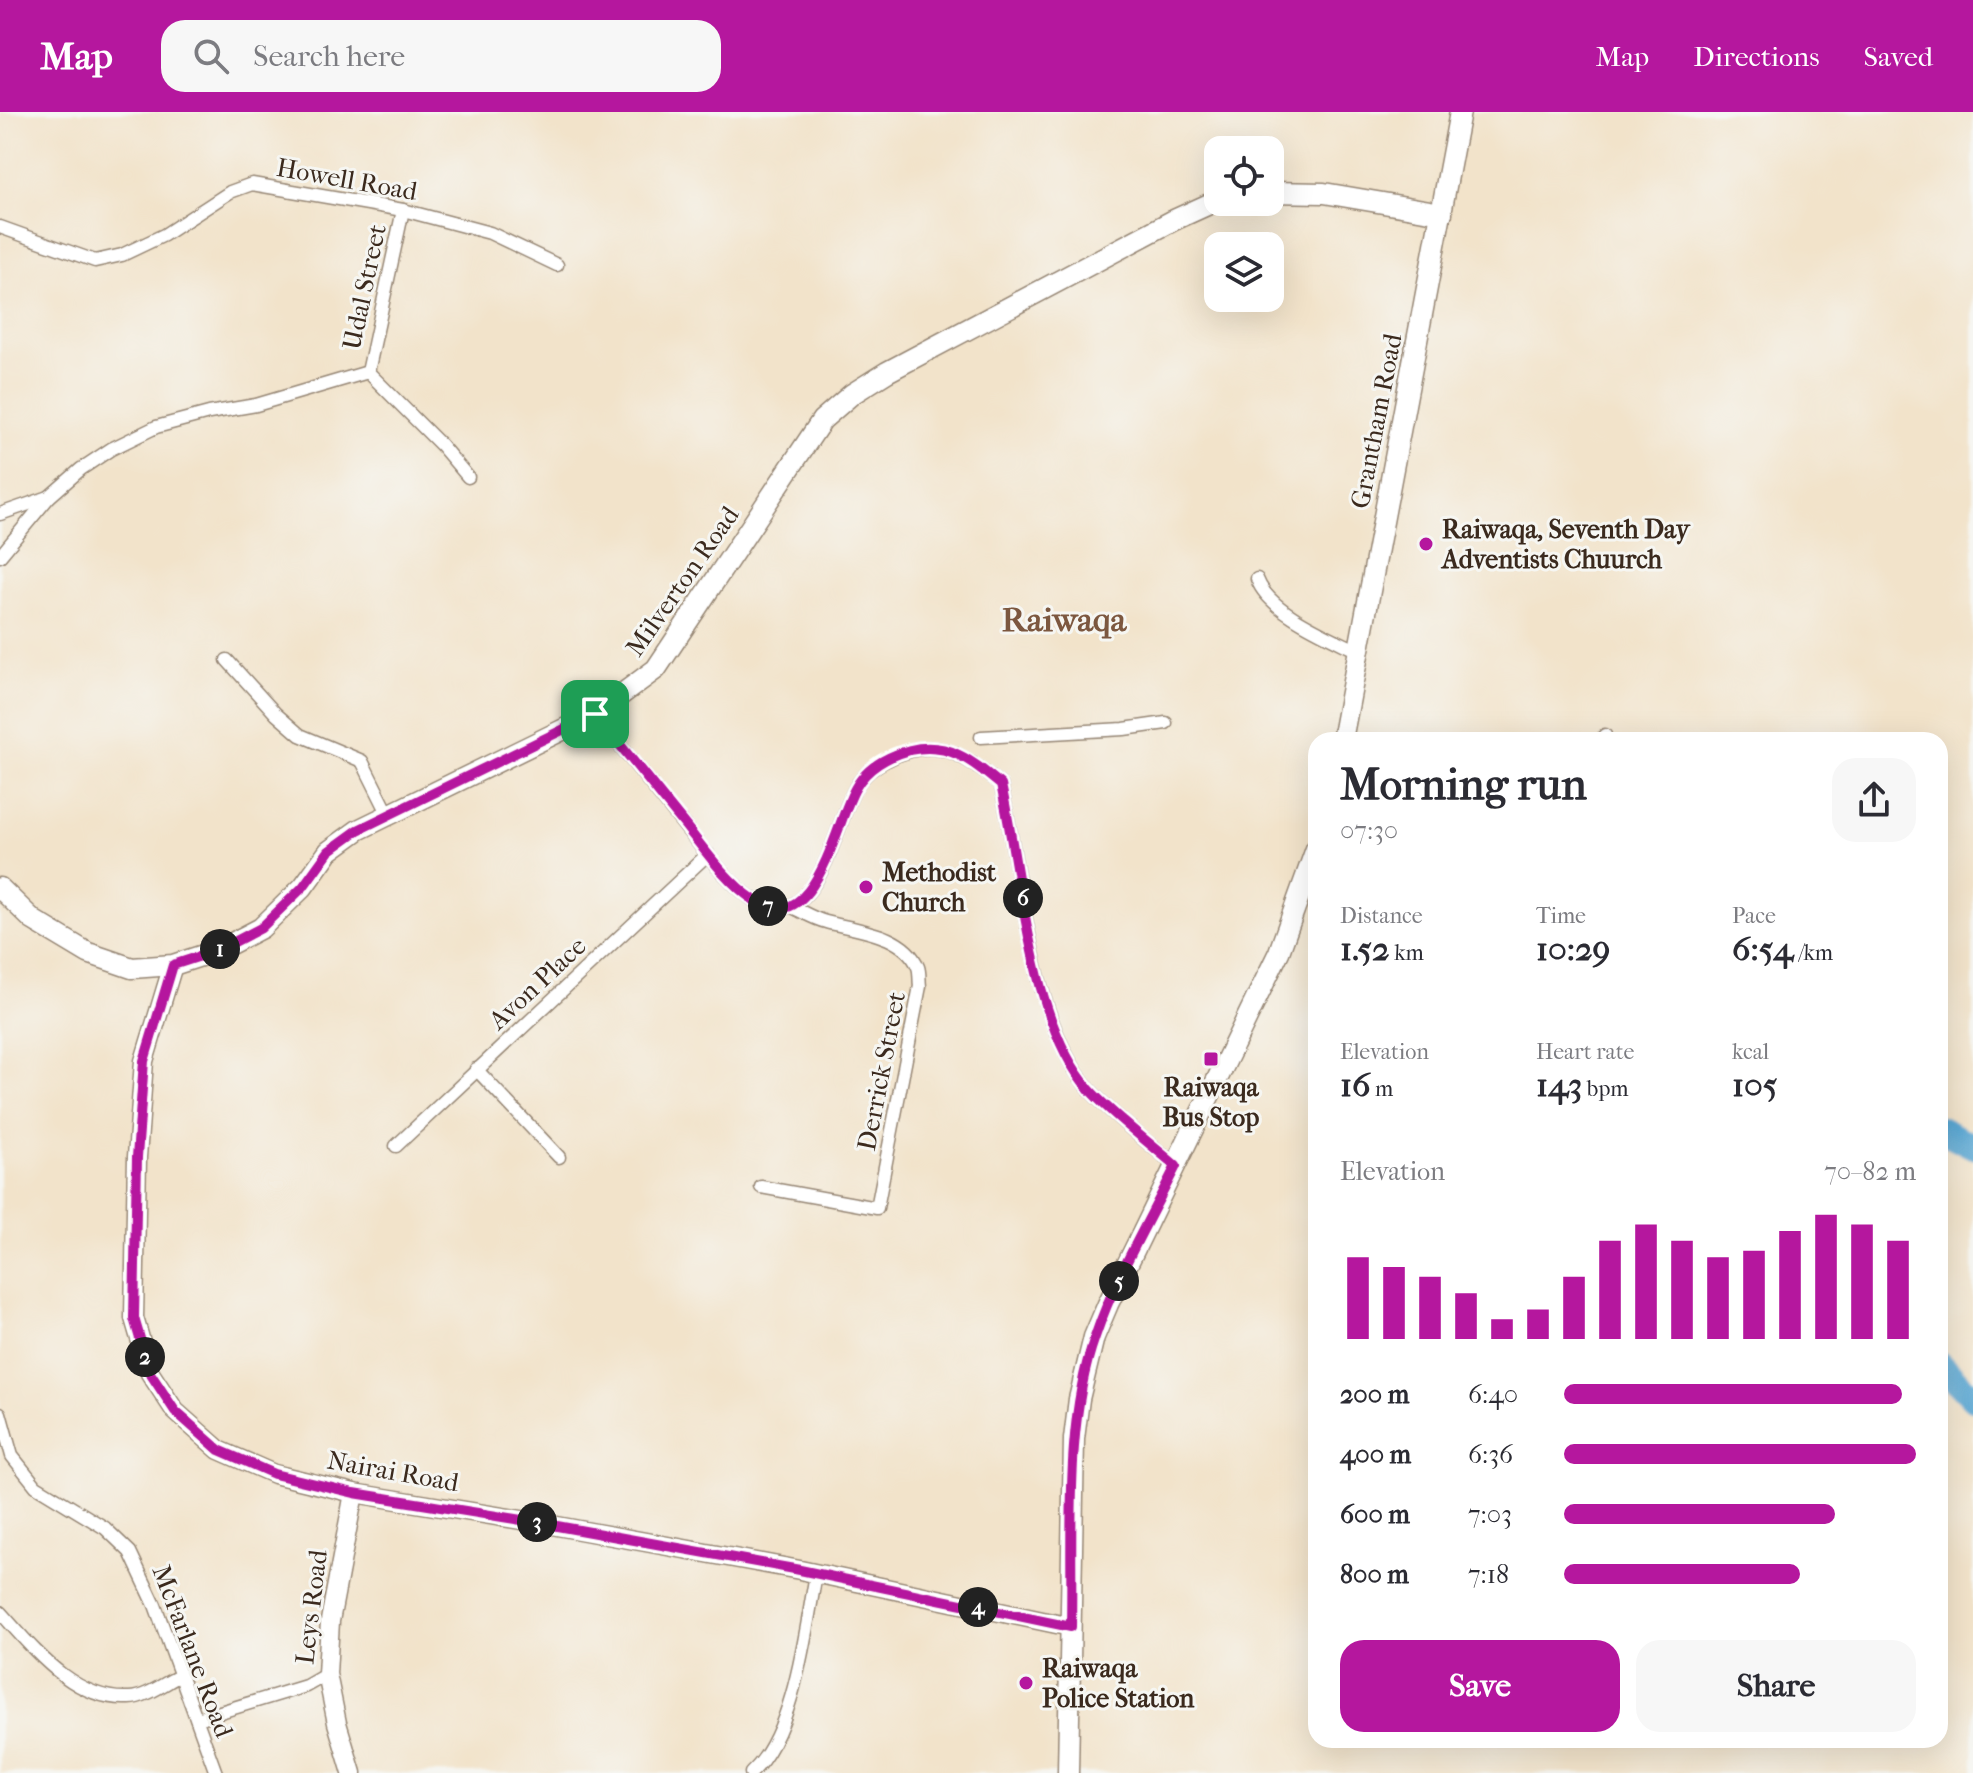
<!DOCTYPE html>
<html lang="en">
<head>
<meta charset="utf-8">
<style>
	body { margin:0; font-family:"IM FELL French Canon",serif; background:#f7f7f7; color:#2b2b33; height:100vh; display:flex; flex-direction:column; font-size:30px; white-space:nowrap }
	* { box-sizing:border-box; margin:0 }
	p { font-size:26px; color:#7c7c81 }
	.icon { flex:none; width:44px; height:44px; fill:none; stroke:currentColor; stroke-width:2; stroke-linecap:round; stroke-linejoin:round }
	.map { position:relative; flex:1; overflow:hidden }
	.drawer { position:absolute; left:1308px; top:620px; width:640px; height:1016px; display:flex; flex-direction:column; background:#fff; border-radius:24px; box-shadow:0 8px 32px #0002 }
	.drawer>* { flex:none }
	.tools { position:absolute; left:1204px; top:24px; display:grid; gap:16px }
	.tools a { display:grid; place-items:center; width:80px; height:80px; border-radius:16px; background:#fff; box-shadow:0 8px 32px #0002; font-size:40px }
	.pin { position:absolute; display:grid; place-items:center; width:68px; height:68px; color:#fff; margin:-34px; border-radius:16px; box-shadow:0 4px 12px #0006 }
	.km { position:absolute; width:40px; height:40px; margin:-20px; border-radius:50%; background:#222; color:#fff; font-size:22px; line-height:40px; text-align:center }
	.round { display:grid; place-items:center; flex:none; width:84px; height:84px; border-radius:24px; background:#f7f7f7 }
	.headline { display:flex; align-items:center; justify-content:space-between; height:136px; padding:0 32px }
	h1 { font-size:44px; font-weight:800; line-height:60px }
	.metrics { display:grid; grid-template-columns:repeat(3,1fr); gap:12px; height:136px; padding:8px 32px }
	.metrics div { display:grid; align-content:center }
	.metrics b { font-size:34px; font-weight:800 }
	.metrics small { font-size:22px; font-weight:400 }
	.metrics p { font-size:22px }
	.chart { height:224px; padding:16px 32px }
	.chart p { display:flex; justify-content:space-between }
	.chart svg { width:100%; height:144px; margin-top:8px; stroke:#b5179e; stroke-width:6 }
	.action { display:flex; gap:16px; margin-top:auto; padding:16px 32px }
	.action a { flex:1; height:92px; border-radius:24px; background:#b5179e; color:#fff; font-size:32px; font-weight:800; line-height:92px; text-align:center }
	.action a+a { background:#f7f7f7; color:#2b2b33 }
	ul { padding:0 32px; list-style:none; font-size:26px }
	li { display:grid; grid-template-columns:128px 96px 1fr; align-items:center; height:60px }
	li i { height:20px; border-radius:10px; background:#b5179e }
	header { display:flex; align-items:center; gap:48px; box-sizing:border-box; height:112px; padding:0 40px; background:#b5179e; color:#fff }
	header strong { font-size:38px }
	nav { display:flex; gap:44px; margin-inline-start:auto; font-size:28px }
	.search { width:560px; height:72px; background:#f7f7f7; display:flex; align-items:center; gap:20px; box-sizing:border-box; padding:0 28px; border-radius:24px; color:#7c7c81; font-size:30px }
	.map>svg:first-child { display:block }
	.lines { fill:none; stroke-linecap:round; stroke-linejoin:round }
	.river { stroke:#5aa7d3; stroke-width:26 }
	.street-casing { stroke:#968674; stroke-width:15 }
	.secondary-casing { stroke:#968674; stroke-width:21 }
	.primary-casing { stroke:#968674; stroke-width:23 }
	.street { stroke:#fff; stroke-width:12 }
	.secondary { stroke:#fff; stroke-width:18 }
	.primary { stroke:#fff; stroke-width:20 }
	.route-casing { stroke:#fff; stroke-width:16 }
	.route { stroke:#b5179e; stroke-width:10 }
	.poi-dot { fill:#b5179e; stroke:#f6f6f2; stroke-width:3 }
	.labels { text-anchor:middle; stroke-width:6; stroke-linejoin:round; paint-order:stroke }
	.street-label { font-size:26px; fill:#3b2a1e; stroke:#f6f6f2 }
	.poi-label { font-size:26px; font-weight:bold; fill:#3b2a1e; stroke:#f6f6f2; text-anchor:start }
	.district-label { font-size:34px; font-weight:bold; fill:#7c573f; stroke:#f6f6f2 }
</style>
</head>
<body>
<header>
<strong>Map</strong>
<div class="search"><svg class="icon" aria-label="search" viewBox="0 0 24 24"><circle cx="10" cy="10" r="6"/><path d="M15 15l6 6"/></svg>Search here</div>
<nav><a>Map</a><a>Directions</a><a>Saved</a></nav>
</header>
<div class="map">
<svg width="1973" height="1661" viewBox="0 0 1973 1661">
	<rect width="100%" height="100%" fill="#f6f6f2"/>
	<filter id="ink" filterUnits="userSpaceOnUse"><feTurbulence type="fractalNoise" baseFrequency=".0125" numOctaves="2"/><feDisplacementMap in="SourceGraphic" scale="16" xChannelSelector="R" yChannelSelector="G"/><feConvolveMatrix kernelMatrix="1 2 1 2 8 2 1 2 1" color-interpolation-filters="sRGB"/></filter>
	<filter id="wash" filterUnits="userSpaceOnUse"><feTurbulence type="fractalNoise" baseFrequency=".006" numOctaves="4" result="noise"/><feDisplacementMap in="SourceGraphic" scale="32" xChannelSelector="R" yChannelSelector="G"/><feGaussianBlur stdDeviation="1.8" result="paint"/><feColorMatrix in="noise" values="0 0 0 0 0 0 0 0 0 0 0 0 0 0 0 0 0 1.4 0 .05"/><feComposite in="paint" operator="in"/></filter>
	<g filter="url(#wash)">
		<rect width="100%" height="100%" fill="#f2e3ca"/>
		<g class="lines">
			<g class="river">
				<path d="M 1940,1017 L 1973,1034"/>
				<path d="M 1940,1252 L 1973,1286"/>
			</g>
		</g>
	</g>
	<g filter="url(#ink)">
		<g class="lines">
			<defs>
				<g id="street">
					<path d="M 0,115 L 95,149 L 122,143 L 164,123 L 230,80 L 252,72 L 403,98 L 490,121 L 557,153"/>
					<path d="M 368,260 L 403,98"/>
					<path d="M 368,260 L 441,333 L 468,365"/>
					<path d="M 0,402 L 49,385"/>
					<path d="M 0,444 L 49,385 L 81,357 L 111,337 L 156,315 L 209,301 L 256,293 L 368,260"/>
					<path d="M 1257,467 C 1269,500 1328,524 1358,539"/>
					<path d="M 227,548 L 276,602 L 300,623 L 362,649 L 389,703"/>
					<path d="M 595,602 C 626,641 657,679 687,717 C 707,741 728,771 754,788 C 817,829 835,710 856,675 C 863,663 874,654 887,648 C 936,622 963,642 1001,673 C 1021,759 1031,910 1089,977 C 1111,1002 1149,1031 1176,1054"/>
					<path d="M 981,625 L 1124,617 L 1166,611"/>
					<path d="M 1600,628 L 1605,623"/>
					<path d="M 476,957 L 559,1045"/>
					<path d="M 396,1034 L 708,742"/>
					<path d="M 761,1075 L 877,1096 L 920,874 C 919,868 920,860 918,855 C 904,821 855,818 826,810 C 814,807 803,800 792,795"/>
					<path d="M 0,1301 L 12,1344 L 36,1374 L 105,1416 L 130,1440 L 155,1493 L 216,1661"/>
					<path d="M 0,1500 C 33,1536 73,1589 129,1586 C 145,1586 165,1571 179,1564"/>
					<path d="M 197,1607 L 306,1574 L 327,1562"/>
					<path d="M 751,1661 C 794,1623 806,1517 816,1462"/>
				</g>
				<g id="secondary">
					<path d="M 173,853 L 144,949 L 137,1045 L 134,1206 L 150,1261 L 175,1299 L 219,1338 L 274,1362 L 354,1381 L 546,1412 L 800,1458 L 1071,1515"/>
					<path d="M 352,1661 L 337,1611 L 327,1562 L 330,1509 L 354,1381"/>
				</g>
				<g id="primary">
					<path d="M 1270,80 L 1324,81 L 1442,101"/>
					<path d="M 1342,628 L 1460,0"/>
					<path d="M 0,776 L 33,808 L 88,841 L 132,856 L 173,853 L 219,838 L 261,816 L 303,775 L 329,739 L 358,718 L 595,602 L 656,557 L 822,308 L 852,282 L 887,260 L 1174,108 L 1218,88"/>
					<path d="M 1068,1661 L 1074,1327 L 1079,1287 L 1094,1225 L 1108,1192 L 1279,840 L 1316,737"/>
				</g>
			</defs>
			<use href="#street" class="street-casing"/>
			<use href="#secondary" class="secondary-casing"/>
			<use href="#primary" class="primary-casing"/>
			<use href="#street" class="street"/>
			<use href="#secondary" class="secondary"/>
			<use href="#primary" class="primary"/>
		</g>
	</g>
	<g class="lines" filter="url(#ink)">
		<defs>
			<path id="route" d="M 595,602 C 625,639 654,675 684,712 C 704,737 726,769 754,788 C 816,829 835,710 856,675 C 867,656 888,644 910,638 C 949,629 972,649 1001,673 C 1021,760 1030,910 1089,977 C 1111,1002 1150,1031 1176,1054 C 1148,1110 1115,1166 1095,1225 C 1064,1312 1073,1422 1071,1515 L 800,1458 L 546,1412 L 354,1381 L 274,1362 L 219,1338 L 175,1299 L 150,1261 L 134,1206 L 137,1045 L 144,949 L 173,853 L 219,838 L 261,816 L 303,775 L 329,739 L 358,718 Z"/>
		</defs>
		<use href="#route" class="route-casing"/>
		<use href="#route" class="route"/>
	</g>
	<g class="poi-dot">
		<circle cx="1426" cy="432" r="8"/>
		<circle cx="866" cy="775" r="8"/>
		<rect x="1203" y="939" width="16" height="16" rx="4"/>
		<circle cx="1026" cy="1571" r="8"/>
	</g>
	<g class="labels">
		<g class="street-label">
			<text transform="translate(347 67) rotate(10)" y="9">Howell Road</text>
			<text transform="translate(364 175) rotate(-78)" y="9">Udal Street</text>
			<text transform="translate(1376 309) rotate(-79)" y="9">Grantham Road</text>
			<text transform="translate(682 469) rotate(-55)" y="9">Milverton Road</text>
			<text transform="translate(537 871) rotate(-43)" y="9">Avon Place</text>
			<text transform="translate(881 959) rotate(-79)" y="9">Derrick Street</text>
			<text transform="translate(393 1359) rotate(10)" y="9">Nairai Road</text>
			<text transform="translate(311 1495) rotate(-83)" y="9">Leys Road</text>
			<text transform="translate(193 1539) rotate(69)" y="9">McFarlane Road</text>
		</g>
		<g class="poi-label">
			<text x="1442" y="426">Raiwaqa, Seventh Day<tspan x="1442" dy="30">Adventists Chuurch</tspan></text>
			<text x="882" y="769">Methodist<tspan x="882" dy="30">Church</tspan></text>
			<text x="1211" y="984" text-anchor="middle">Raiwaqa<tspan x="1211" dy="30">Bus Stop</tspan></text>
			<text x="1042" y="1565">Raiwaqa<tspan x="1042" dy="30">Police Station</tspan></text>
		</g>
		<g class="district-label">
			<text x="1064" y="519">Raiwaqa</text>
		</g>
	</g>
</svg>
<div class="tools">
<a><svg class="icon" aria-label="locate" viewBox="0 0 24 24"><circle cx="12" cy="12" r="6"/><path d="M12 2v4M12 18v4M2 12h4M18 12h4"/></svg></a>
<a><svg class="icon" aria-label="layers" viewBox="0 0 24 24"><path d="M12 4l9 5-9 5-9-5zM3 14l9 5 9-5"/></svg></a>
</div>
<div class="pin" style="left:595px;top:602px;background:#1e9e55"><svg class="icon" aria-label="arrive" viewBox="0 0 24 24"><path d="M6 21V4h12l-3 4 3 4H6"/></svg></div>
<b class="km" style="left:220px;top:837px">1</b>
<b class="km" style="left:145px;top:1245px">2</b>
<b class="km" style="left:537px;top:1410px">3</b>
<b class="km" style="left:978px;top:1495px">4</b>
<b class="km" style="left:1119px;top:1169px">5</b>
<b class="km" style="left:1023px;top:786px">6</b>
<b class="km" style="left:768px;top:794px">7</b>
<section class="drawer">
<div class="headline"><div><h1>Morning run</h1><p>07:30</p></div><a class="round"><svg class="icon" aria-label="share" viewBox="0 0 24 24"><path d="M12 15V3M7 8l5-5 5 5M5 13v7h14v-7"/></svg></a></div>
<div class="metrics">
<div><p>Distance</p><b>1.52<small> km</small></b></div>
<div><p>Time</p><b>10:29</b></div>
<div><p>Pace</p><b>6:54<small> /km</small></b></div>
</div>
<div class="metrics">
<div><p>Elevation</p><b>16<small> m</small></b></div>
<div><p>Heart rate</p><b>143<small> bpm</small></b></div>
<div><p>kcal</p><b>105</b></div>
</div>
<div class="chart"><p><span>Elevation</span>70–82 m</p>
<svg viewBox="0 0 160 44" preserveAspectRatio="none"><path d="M5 44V19M15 44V22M25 44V25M35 44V30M45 44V38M55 44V35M65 44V25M75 44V14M85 44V9M95 44V14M105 44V19M115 44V17M125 44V11M135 44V6M145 44V9M155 44V14"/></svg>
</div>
<ul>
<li><b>200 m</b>6:40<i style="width:96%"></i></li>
<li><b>400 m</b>6:36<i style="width:100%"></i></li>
<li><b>600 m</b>7:03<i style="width:77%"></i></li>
<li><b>800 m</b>7:18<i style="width:67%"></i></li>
</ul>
<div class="action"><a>Save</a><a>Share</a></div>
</section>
</div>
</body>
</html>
